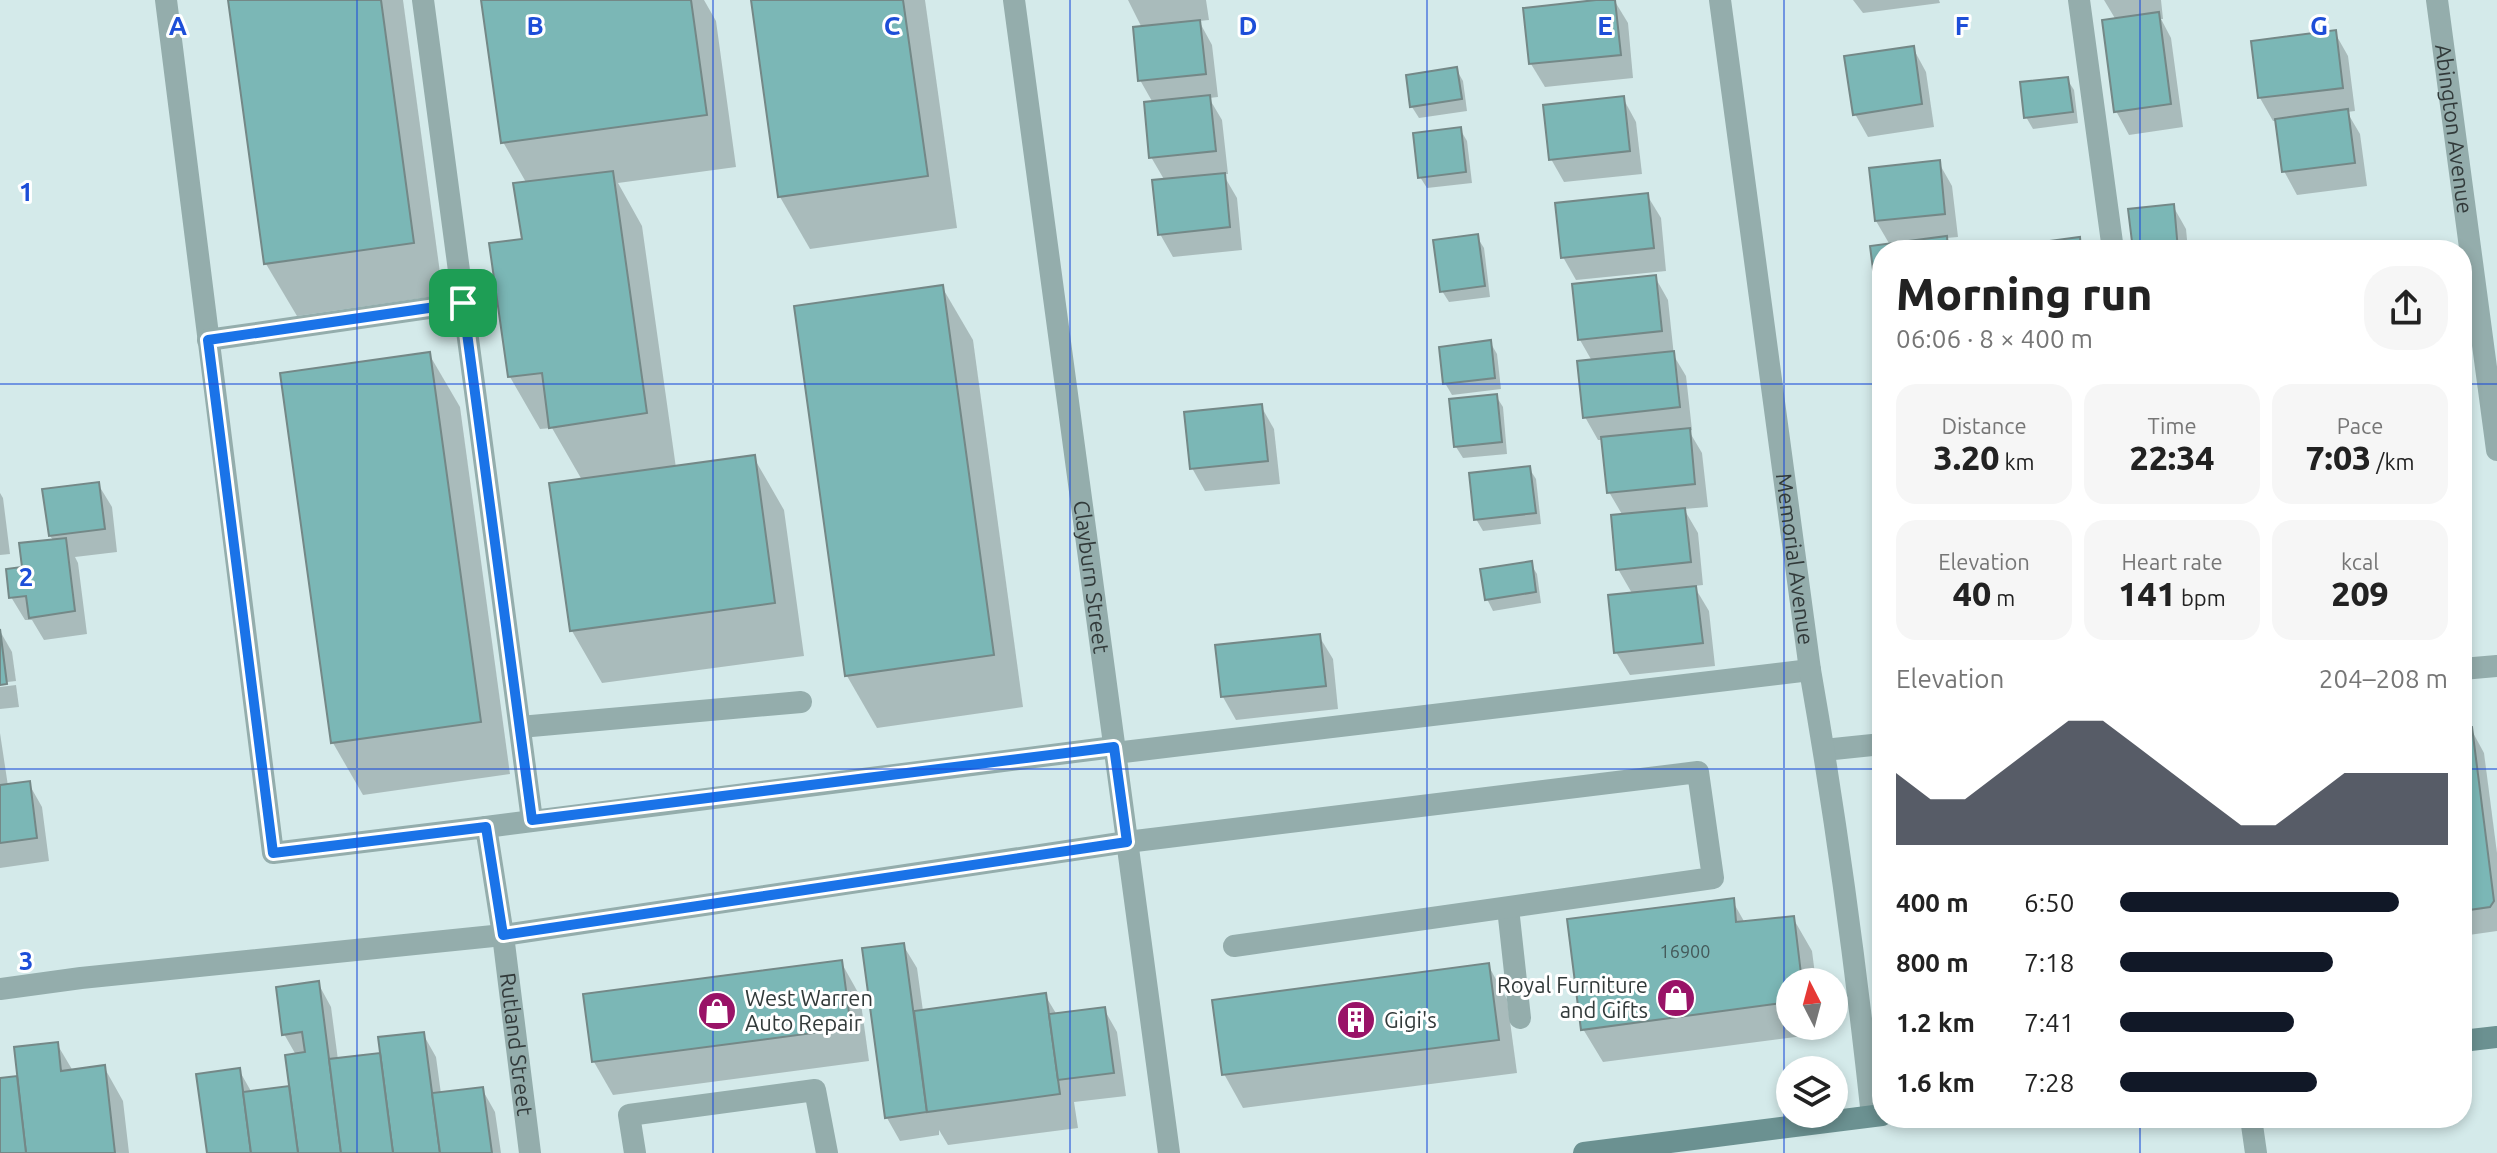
<!DOCTYPE html>
<html lang="en">
<head>
<meta charset="utf-8">
<style>
	body { margin:0; font-family:Ubuntu,sans-serif; background:#f6f6f6; color:#222; height:100vh; display:flex; flex-direction:column; font-size:30px; white-space:nowrap }
	* { box-sizing:border-box; margin:0 }
	p { font-size:26px; color:#767676 }
	.icon { flex:none; width:44px; height:44px; fill:none; stroke:currentColor; stroke-width:2; stroke-linecap:round; stroke-linejoin:round }
	.map { position:relative; flex:1; overflow:hidden }
	.sheet { position:absolute; left:1872px; top:240px; width:600px; height:888px; display:flex; flex-direction:column; background:#fff; border-radius:32px; box-shadow:0 4px 12px #0003 }
	.sheet>* { flex:none }
	.needle { width:52px; rotate:354deg }
	.fabs { position:absolute; left:1776px; top:968px; display:grid; gap:16px }
	.fabs a { display:grid; place-items:center; width:72px; height:72px; border-radius:50%; background:#fff; box-shadow:0 4px 12px #0003; font-size:40px }
	.pin { position:absolute; display:grid; place-items:center; width:68px; height:68px; color:#fff; margin:-34px; border-radius:16px; box-shadow:0 4px 12px #0006 }
	.round { display:grid; place-items:center; flex:none; width:84px; height:84px; border-radius:32px; background:#f6f6f6 }
	.headline { display:flex; align-items:center; justify-content:space-between; height:136px; padding:0 24px }
	h1 { font-size:44px; font-weight:800; line-height:60px }
	.figures { display:grid; grid-template-columns:repeat(3,1fr); gap:12px; height:136px; padding:8px 24px }
	.figures div { display:grid; align-content:center; border-radius:20px; background:#f6f6f6; text-align:center }
	.figures b { font-size:34px; font-weight:800 }
	.figures small { font-size:22px; font-weight:400 }
	.figures p { font-size:22px }
	.chart { height:224px; padding:16px 24px }
	.chart p { display:flex; justify-content:space-between }
	.chart svg { width:100%; height:144px; margin-top:8px; fill:#111827; opacity:.7 }
	ul { padding:0 24px; list-style:none; font-size:26px }
	li { display:grid; grid-template-columns:128px 96px 1fr; align-items:center; height:60px }
	li i { height:20px; border-radius:10px; background:#111827 }
	.map>svg:first-child { display:block }
	.shadow { fill:#0003 }
	.building { fill:#7bb7b6; stroke:#748887; stroke-width:2 }
	.lines { fill:none; stroke-linecap:round; stroke-linejoin:round }
	.service { stroke:#94adac; stroke-width:22 }
	.minor { stroke:#94adac; stroke-width:22 }
	.secondary { stroke:#6b9191; stroke-width:22 }
	.route-casing { stroke:#fff; stroke-width:16 }
	.route { stroke:#1a73e8; stroke-width:10 }
	.grid { fill:none; stroke:#1d4ed8; stroke-width:2; stroke-opacity:0.55 }
	.labels { text-anchor:middle; stroke-width:6; stroke-linejoin:round; paint-order:stroke }
	.number-label { font-size:18px; fill:#445959 }
	.street-label { font-size:22px; fill:#323a3a; stroke:#fff }
	.poi-label { font-size:22px; fill:#323a3a; stroke:#fff; text-anchor:start }
	.grid-label { font-size:26px; text-anchor:middle; font-weight:bold; fill:#1d4ed8; stroke:#fff; stroke-width:6; stroke-linejoin:round; paint-order:stroke }
</style>
</head>
<body>
<div class="map">
<svg width="2497" height="1153" viewBox="0 0 2497 1153">
	<rect width="100%" height="100%" fill="#d4eaea"/>
	<g class="shadow">
		<path d="M 230,0 L 403,0 L 443,295 L 297,316 L 266,264 Z"/>
		<path d="M 483,0 L 704,0 L 716,21 L 736,167 L 618,183 L 642,226 L 676,468 L 754,458 L 784,510 L 804,656 L 602,683 L 572,631 L 582,480 L 552,428 L 540,429 L 510,377 L 524,241 L 527,184 L 503,142 Z"/>
		<path d="M 753,0 L 925,0 L 957,228 L 810,249 L 780,197 Z"/>
		<path d="M 1128,0 L 1206,0 L 1209,20 L 1199,21 L 1212,45 L 1218,97 L 1209,98 L 1222,120 L 1228,174 L 1223,174 L 1237,198 L 1242,250 L 1173,257 L 1160,234 L 1165,181 L 1151,157 L 1153,103 L 1140,80 L 1142,28 Z"/>
		<path d="M 1614,0 L 1628,23 L 1633,78 L 1545,87 L 1531,64 Z"/>
		<path d="M 1853,0 L 1939,0 L 1940,3 L 1863,13 Z"/>
		<path d="M 2104,0 L 2161,0 L 2163,19 L 2161,19 L 2171,38 L 2183,127 L 2129,135 L 2116,111 L 2116,20 Z"/>
		<path d="M 2335,33 L 2348,56 L 2355,111 L 2347,112 L 2360,134 L 2367,186 L 2297,195 L 2284,171 L 2277,121 L 2273,121 L 2260,98 Z"/>
		<path d="M 1913,48 L 1926,72 L 1934,127 L 1868,137 L 1855,114 Z"/>
		<path d="M 1456,69 L 1463,81 L 1467,111 L 1419,118 L 1412,107 Z"/>
		<path d="M 2067,79 L 2074,90 L 2078,123 L 2033,129 L 2026,117 Z"/>
		<path d="M 1623,98 L 1636,122 L 1642,174 L 1564,182 L 1551,159 Z"/>
		<path d="M 1460,129 L 1467,141 L 1472,183 L 1427,188 L 1420,177 Z"/>
		<path d="M 1939,163 L 1952,186 L 1958,237 L 1946,238 L 1952,250 L 1882,250 L 1882,306 L 1879,300 L 1872,247 L 1890,245 L 1876,221 Z"/>
		<path d="M 1647,195 L 1661,218 L 1666,271 L 1576,280 L 1563,257 Z"/>
		<path d="M 2173,206 L 2186,229 L 2188,250 L 2135,250 Z"/>
		<path d="M 1477,237 L 1484,248 L 1490,297 L 1449,302 L 1442,291 Z"/>
		<path d="M 1655,277 L 1668,300 L 1674,356 L 1686,376 L 1692,430 L 1689,431 L 1702,453 L 1708,507 L 1684,509 L 1698,533 L 1703,585 L 1694,586 L 1709,611 L 1715,666 L 1630,675 L 1616,652 L 1633,595 L 1618,569 L 1623,516 L 1609,492 L 1604,440 L 1598,440 L 1585,417 L 1592,361 L 1580,340 Z"/>
		<path d="M 942,287 L 973,340 L 1023,707 L 877,728 L 847,676 Z"/>
		<path d="M 1490,342 L 1497,354 L 1501,389 L 1452,395 L 1445,383 Z"/>
		<path d="M 429,354 L 460,407 L 510,774 L 363,795 L 333,743 Z"/>
		<path d="M 1496,396 L 1503,407 L 1507,454 L 1463,458 L 1456,447 L 1451,401 Z"/>
		<path d="M 1261,406 L 1274,429 L 1280,484 L 1205,491 L 1192,468 Z"/>
		<path d="M 1529,468 L 1536,479 L 1541,524 L 1483,531 L 1476,519 Z"/>
		<path d="M 98,484 L 112,507 L 117,552 L 75,557 L 78,563 L 87,634 L 44,640 L 32,620 L 25,620 L 11,597 L 24,569 L 54,541 L 50,536 Z"/>
		<path d="M 0,493 L 3,498 L 10,554 L 0,555 Z"/>
		<path d="M 1530,563 L 1537,574 L 1541,603 L 1493,611 L 1487,599 Z"/>
		<path d="M 0,631 L 12,652 L 16,681 L 0,683 Z"/>
		<path d="M 1319,636 L 1333,659 L 1338,709 L 1236,720 L 1223,697 Z"/>
		<path d="M 16,685 L 19,707 L 0,709 L 0,687 Z"/>
		<path d="M 2471,729 L 2484,753 L 2497,853 L 2497,931 L 2462,936 L 2462,730 Z"/>
		<path d="M 0,733 L 8,786 L 29,784 L 42,807 L 49,861 L 0,868 Z"/>
		<path d="M 1732,900 L 1745,923 L 1793,918 L 1812,951 L 1816,982 L 1790,982 L 1790,1026 L 1819,1026 L 1818,1031 L 1811,1035 L 1603,1062 L 1583,1029 Z"/>
		<path d="M 903,945 L 917,968 L 923,1011 L 1045,995 L 1057,1015 L 1104,1009 L 1117,1032 L 1126,1096 L 1074,1102 L 1078,1128 L 948,1145 L 939,1130 L 939,1135 L 900,1141 L 887,1118 L 864,950 Z"/>
		<path d="M 841,962 L 860,996 L 869,1061 L 613,1095 L 594,1062 Z"/>
		<path d="M 1488,965 L 1507,999 L 1517,1073 L 1243,1108 L 1224,1074 Z"/>
		<path d="M 318,983 L 331,1007 L 338,1060 L 382,1054 L 423,1034 L 436,1057 L 441,1094 L 482,1089 L 495,1112 L 501,1153 L 209,1153 L 239,1070 L 252,1093 L 292,1088 L 296,1055 L 284,1034 Z"/>
		<path d="M 57,1044 L 73,1071 L 104,1067 L 123,1101 L 129,1153 L 0,1153 L 0,1080 L 19,1078 Z"/>
	</g>
	<g class="building">
		<path d="M 228,0 L 381,0 L 414,243 L 264,264 Z"/>
		<path d="M 481,0 L 691,0 L 707,115 L 501,143 Z"/>
		<path d="M 751,0 L 903,0 L 928,176 L 778,197 Z"/>
		<path d="M 1596,0 L 1615,0 L 1621,55 L 1529,64 L 1523,8 Z"/>
		<path d="M 2159,12 L 2171,104 L 2114,112 L 2102,20 Z"/>
		<path d="M 1200,20 L 1206,74 L 1138,81 L 1133,27 Z"/>
		<path d="M 2336,30 L 2343,88 L 2258,98 L 2251,41 Z"/>
		<path d="M 1914,46 L 1922,104 L 1853,115 L 1844,56 Z"/>
		<path d="M 1457,67 L 1462,99 L 1410,107 L 1406,75 Z"/>
		<path d="M 2068,77 L 2073,112 L 2024,118 L 2020,82 Z"/>
		<path d="M 1210,95 L 1216,151 L 1149,158 L 1144,102 Z"/>
		<path d="M 1624,96 L 1630,151 L 1549,160 L 1543,105 Z"/>
		<path d="M 2348,109 L 2355,163 L 2282,172 L 2275,119 Z"/>
		<path d="M 1461,127 L 1466,172 L 1418,178 L 1413,133 Z"/>
		<path d="M 1940,160 L 1945,214 L 1875,221 L 1869,168 Z"/>
		<path d="M 613,171 L 647,413 L 549,428 L 542,373 L 508,377 L 489,243 L 522,239 L 513,183 Z"/>
		<path d="M 1225,173 L 1230,227 L 1158,235 L 1152,180 Z"/>
		<path d="M 1648,193 L 1654,248 L 1561,258 L 1555,203 Z"/>
		<path d="M 2174,204 L 2178,250 L 2133,250 L 2128,209 Z"/>
		<path d="M 1478,234 L 1485,286 L 1440,292 L 1433,240 Z"/>
		<path d="M 1947,236 L 1948,250 L 1882,250 L 1882,300 L 1877,301 L 1870,246 Z"/>
		<path d="M 2080,237 L 2081,250 L 2035,250 L 2034,243 Z"/>
		<path d="M 1656,275 L 1662,331 L 1578,340 L 1572,284 Z"/>
		<path d="M 943,285 L 994,655 L 845,676 L 794,306 Z"/>
		<path d="M 1491,340 L 1495,378 L 1443,384 L 1439,347 Z"/>
		<path d="M 1674,351 L 1680,407 L 1583,418 L 1577,361 Z"/>
		<path d="M 430,352 L 481,722 L 331,743 L 280,373 Z"/>
		<path d="M 1497,394 L 1502,442 L 1454,447 L 1449,399 Z"/>
		<path d="M 1262,404 L 1268,461 L 1190,469 L 1184,412 Z"/>
		<path d="M 1690,428 L 1695,484 L 1607,493 L 1601,437 Z"/>
		<path d="M 755,455 L 775,603 L 570,631 L 549,483 Z"/>
		<path d="M 1530,466 L 1536,513 L 1474,520 L 1469,473 Z"/>
		<path d="M 99,482 L 105,529 L 49,536 L 42,489 Z"/>
		<path d="M 1685,508 L 1691,562 L 1616,570 L 1611,515 Z"/>
		<path d="M 66,538 L 75,611 L 29,618 L 26,596 L 9,598 L 6,569 L 22,567 L 19,543 Z"/>
		<path d="M 1532,561 L 1536,592 L 1485,600 L 1480,569 Z"/>
		<path d="M 1696,586 L 1703,643 L 1614,653 L 1608,595 Z"/>
		<path d="M 0,629 L 7,684 L 0,685 Z"/>
		<path d="M 1320,634 L 1326,686 L 1221,697 L 1215,645 Z"/>
		<path d="M 2472,727 L 2494,901 L 2490,907 L 2462,911 L 2462,728 Z"/>
		<path d="M 30,781 L 37,838 L 0,843 L 0,785 Z"/>
		<path d="M 1734,898 L 1736,922 L 1794,916 L 1802,982 L 1790,982 L 1790,1002 L 1581,1030 L 1567,919 Z"/>
		<path d="M 904,943 L 927,1112 L 885,1118 L 862,948 Z"/>
		<path d="M 842,960 L 851,1028 L 592,1062 L 583,994 Z"/>
		<path d="M 1489,963 L 1499,1040 L 1222,1075 L 1212,1000 Z"/>
		<path d="M 319,981 L 329,1059 L 341,1153 L 298,1153 L 285,1055 L 305,1052 L 302,1032 L 282,1035 L 276,987 Z"/>
		<path d="M 1046,993 L 1060,1094 L 927,1112 L 914,1011 Z"/>
		<path d="M 1105,1007 L 1114,1073 L 1058,1080 L 1049,1014 Z"/>
		<path d="M 424,1032 L 440,1153 L 393,1153 L 378,1037 Z"/>
		<path d="M 58,1042 L 61,1071 L 105,1065 L 115,1153 L 26,1153 L 14,1047 Z"/>
		<path d="M 380,1053 L 393,1153 L 341,1153 L 329,1059 Z"/>
		<path d="M 240,1068 L 251,1153 L 207,1153 L 196,1074 Z"/>
		<path d="M 17,1076 L 26,1153 L 0,1153 L 0,1078 Z"/>
		<path d="M 289,1086 L 298,1153 L 251,1153 L 243,1092 Z"/>
		<path d="M 483,1087 L 492,1153 L 440,1153 L 432,1093 Z"/>
	</g>
	<g class="lines">
		<g class="service">
			<path d="M 166,0 L 273,853 L 486,827 L 503,935"/>
			<path d="M 423,0 L 532,820"/>
			<path d="M 2079,0 L 2113,250"/>
			<path d="M 208,340 L 463,303"/>
			<path d="M 2462,669 L 2497,666"/>
			<path d="M 520,727 L 801,702"/>
			<path d="M 1824,750 L 1882,744"/>
			<path d="M 1115,753 L 1810,670"/>
			<path d="M 486,827 L 1114,747"/>
			<path d="M 1508,908 L 1520,1018"/>
			<path d="M 0,989 L 81,978 L 503,935 L 1127,842 L 1698,772 L 1713,878 L 1234,946"/>
			<path d="M 635,1153 L 629,1115 L 815,1090 L 827,1153"/>
		</g>
		<g class="minor">
			<path id="s1" d="M 1014,0 L 1169,1153"/>
			<path id="s2" d="M 1720,0 L 1810,670 C 1836,818 1856,967 1872,1116"/>
			<path id="s3" d="M 2437,0 L 2497,450"/>
			<path id="s4" d="M 503,935 L 530,1153"/>
			<path d="M 2251,1118 L 2256,1153"/>
		</g>
		<g class="secondary">
			<path d="M 2462,1041 L 2497,1037"/>
			<path d="M 1584,1153 L 1882,1115"/>
		</g>
	</g>
	<g class="lines">
		<defs>
			<path id="route" d="M 463,303 L 532,820 L 1114,747 L 1127,842 L 503,935 L 486,827 L 273,853 L 208,340 Z"/>
		</defs>
		<use href="#route" class="route-casing"/>
		<use href="#route" class="route"/>
	</g>
	<path class="grid" d="M 357,0 L 357,1153M 713,0 L 713,1153M 1070,0 L 1070,1153M 1427,0 L 1427,1153M 1784,0 L 1784,1153M 2140,0 L 2140,250M 0,384 L 1882,384M 2462,384 L 2497,384M 0,769 L 1882,769M 2462,769 L 2497,769M 2140,1118 L 2140,1153"/>
	<defs>
		<symbol id="shop-disc" viewBox="-11 -11 22 22"><circle r="9.5" fill="#991367" stroke="#fff"/><path d="M-5-2.5h2.3a2.7 3.5 0 0 1 5.4 0H5L5.5 6h-11ZM-1.5-2.5h3a1.5 2.3 0 0 0-3 0Z" fill="#fff"/></symbol>
		<symbol id="building-disc" viewBox="-11 -11 22 22"><circle r="9.5" fill="#991367" stroke="#fff"/><path d="M-4-6H4V6H1V3H-1V6H-4ZM-2.5-4.3h1.7v1.8h-1.7ZM.8-4.3h1.7v1.8H.8ZM-2.5-1h1.7V.8h-1.7ZM.8-1h1.7V.8H.8Z" fill="#fff"/></symbol>
	</defs>
	<g fill-rule="evenodd">
		<use href="#shop-disc" x="1654" y="976" width="44" height="44"/>
		<use href="#shop-disc" x="695" y="989" width="44" height="44"/>
		<use href="#building-disc" x="1334" y="998" width="44" height="44"/>
	</g>
	<g class="labels">
		<g class="number-label">
			<text x="1685" y="958">16900</text>
		</g>
		<g class="street-label">
			<text dy="8" stroke="none"><textPath href="#s3" startOffset="130">Abington Avenue</textPath></text>
			<text dy="8" stroke="none"><textPath href="#s2" startOffset="564">Memorial Avenue</textPath></text>
			<text dy="8" stroke="none"><textPath href="#s1" startOffset="582">Clayburn Street</textPath></text>
			<text dy="8" stroke="none"><textPath href="#s4" startOffset="110">Rutland Street</textPath></text>
		</g>
		<g class="poi-label">
			<text x="1648" y="993" text-anchor="end">Royal Furniture<tspan x="1648" dy="25">and Gifts</tspan></text>
			<text x="745" y="1006">West Warren<tspan x="745" dy="25">Auto Repair</tspan></text>
			<text x="1384" y="1028">Gigi's</text>
		</g>
	</g>
	<g class="grid-label">
		<text x="178" y="35">A</text>
		<text x="535" y="35">B</text>
		<text x="892" y="35">C</text>
		<text x="1248" y="35">D</text>
		<text x="1605" y="35">E</text>
		<text x="1962" y="35">F</text>
		<text x="2319" y="35">G</text>
		<text x="26" y="201">1</text>
		<text x="26" y="586">2</text>
		<text x="26" y="970">3</text>
	</g>
</svg>
<div class="fabs">
<a><svg class="needle" viewBox="-14 -14 28 28"><path d="M0-13l5 13h-10z" fill="#e53935"/><path d="M0 13l5-13h-10z" fill="#767676"/></svg></a>
<a><svg class="icon" aria-label="layers" viewBox="0 0 24 24"><path d="M12 4l9 5-9 5-9-5zM3 14l9 5 9-5"/></svg></a>
</div>
<div class="pin" style="left:463px;top:303px;background:#1e9e55"><svg class="icon" aria-label="arrive" viewBox="0 0 24 24"><path d="M6 21V4h12l-3 4 3 4H6"/></svg></div>
<section class="sheet">
<div class="headline"><div><h1>Morning run</h1><p>06:06 · 8 × 400 m</p></div><a class="round"><svg class="icon" aria-label="share" viewBox="0 0 24 24"><path d="M12 15V3M7 8l5-5 5 5M5 13v7h14v-7"/></svg></a></div>
<div class="figures">
<div><p>Distance</p><b>3.20<small> km</small></b></div>
<div><p>Time</p><b>22:34</b></div>
<div><p>Pace</p><b>7:03<small> /km</small></b></div>
</div>
<div class="figures">
<div><p>Elevation</p><b>40<small> m</small></b></div>
<div><p>Heart rate</p><b>141<small> bpm</small></b></div>
<div><p>kcal</p><b>209</b></div>
</div>
<div class="chart"><p><span>Elevation</span>204–208 m</p>
<svg viewBox="0 0 160 44" preserveAspectRatio="none"><path d="M0 44V22L10 30L20 30L30 22L40 14L50 6L60 6L70 14L80 22L90 30L100 38L110 38L120 30L130 22L140 22L150 22L160 22V44z"/></svg>
</div>
<ul>
<li><b>400 m</b>6:50<i style="width:85%"></i></li>
<li><b>800 m</b>7:18<i style="width:65%"></i></li>
<li><b>1.2 km</b>7:41<i style="width:53%"></i></li>
<li><b>1.6 km</b>7:28<i style="width:60%"></i></li>
</ul>
</section>
</div>
</body>
</html>
